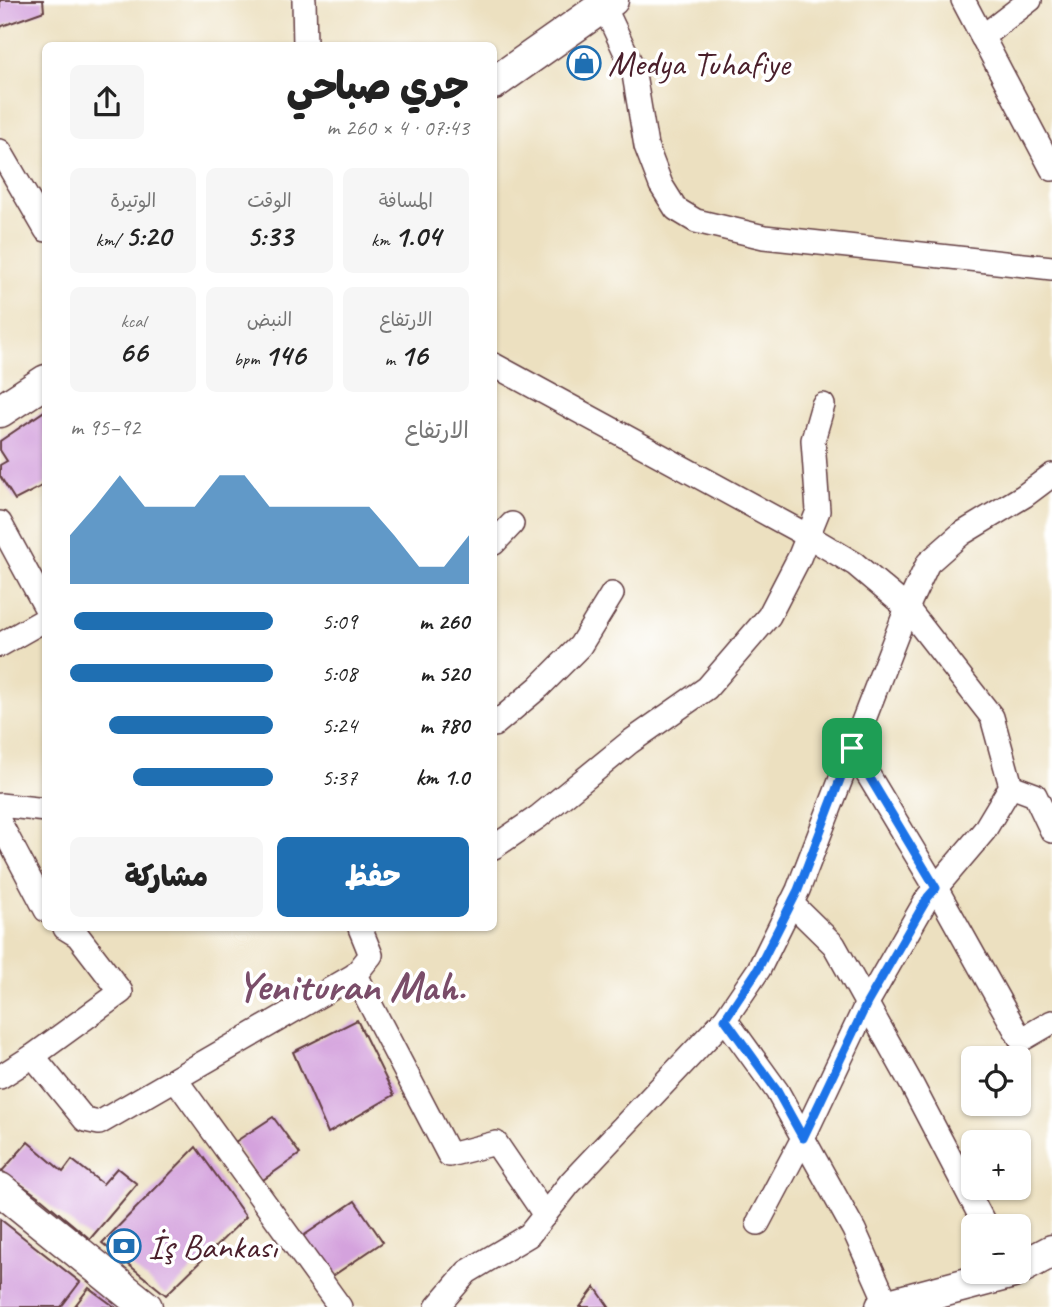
<!DOCTYPE html>
<html lang="ar">
<head>
<meta charset="utf-8">
<style>
	body { margin:0; font-family:Caveat,"Playpen Sans Arabic",sans-serif; background:#f6f6f6; color:#222; direction:rtl; height:100vh; display:flex; flex-direction:column; font-size:26px; white-space:nowrap }
	* { box-sizing:border-box; margin:0 }
	p { font-size:23px; color:#767676 }
	.icon { flex:none; width:38px; height:38px; fill:none; stroke:currentColor; stroke-width:2; stroke-linecap:round; stroke-linejoin:round }
	.map { position:relative; flex:1; overflow:hidden; direction:ltr }
	.side { position:absolute; left:42px; top:42px; width:455px; height:889px; display:flex; flex-direction:column; background:#fff; border-radius:10px; box-shadow:0 2px 5px #0004; direction:rtl }
	.side>* { flex:none }
	.fabs { position:absolute; left:961px; top:1046px; display:grid; gap:14px }
	.fabs a { display:grid; place-items:center; width:70px; height:70px; border-radius:10px; background:#fff; box-shadow:0 2px 5px #0004; font-size:35px }
	.pin { position:absolute; display:grid; place-items:center; width:60px; height:60px; color:#fff; margin:-30px; border-radius:14px; box-shadow:0 4px 10px #0006 }
	.round { display:grid; place-items:center; flex:none; width:74px; height:74px; border-radius:10px; background:#f6f6f6 }
	.overview { display:flex; align-items:center; justify-content:space-between; height:119px; padding:0 28px }
	h1 { font-size:38px; font-weight:800; line-height:52px }
	.figures { display:grid; grid-template-columns:repeat(3,1fr); gap:10px; height:119px; padding:7px 28px }
	.figures div { display:grid; align-content:center; border-radius:10px; background:#f6f6f6; text-align:center }
	.figures b { font-size:30px; font-weight:800 }
	.figures small { font-size:19px; font-weight:400 }
	.figures p { font-size:19px }
	.chart { height:196px; padding:14px 28px }
	.chart p { display:flex; justify-content:space-between }
	.chart svg { width:100%; height:126px; margin-top:7px; fill:#1f6fb2; opacity:.7 }
	.action { display:flex; gap:14px; margin-top:auto; padding:14px 28px }
	.action a { flex:1; height:80px; border-radius:10px; background:#1f6fb2; color:#fff; font-size:28px; font-weight:800; line-height:80px; text-align:center }
	.action a+a { background:#f6f6f6; color:#222 }
	ul { padding:0 28px; list-style:none; font-size:23px }
	li { display:grid; grid-template-columns:112px 84px 1fr; align-items:center; height:52px }
	li i { height:18px; border-radius:9px; background:#1f6fb2 }
	.map>svg:first-child { display:block }
	.building { fill:#d4a2dd }
	.lines { fill:none; stroke-linecap:round; stroke-linejoin:round }
	.street-casing { stroke:#623c41; stroke-width:26 }
	.secondary-casing { stroke:#623c41; stroke-width:35 }
	.street { stroke:#fff; stroke-width:23 }
	.secondary { stroke:#fff; stroke-width:32 }
	.route-casing { stroke:#fff; stroke-width:14 }
	.route { stroke:#1a73e8; stroke-width:9 }
	.labels { text-anchor:middle; stroke-width:7; stroke-linejoin:round; paint-order:stroke }
	.poi-label { font-size:35px; fill:#4a1f2b; stroke:#fff; text-anchor:start }
	.district-label { font-size:42px; font-weight:bold; fill:#7a4d69; stroke:#fff }
</style>
</head>
<body>
<div class="map">
<svg width="1052" height="1307" viewBox="0 0 1052 1307">
	<rect width="100%" height="100%" fill="#fff"/>
	<filter id="ink" filterUnits="userSpaceOnUse"><feTurbulence type="fractalNoise" baseFrequency=".0143" numOctaves="2"/><feDisplacementMap in="SourceGraphic" scale="14" xChannelSelector="R" yChannelSelector="G"/><feConvolveMatrix kernelMatrix="1 2 1 2 8 2 1 2 1" color-interpolation-filters="sRGB"/></filter>
	<filter id="wash" filterUnits="userSpaceOnUse"><feTurbulence type="fractalNoise" baseFrequency=".00686" numOctaves="4" result="noise"/><feDisplacementMap in="SourceGraphic" scale="28" xChannelSelector="R" yChannelSelector="G"/><feGaussianBlur stdDeviation="1.57" result="paint"/><feColorMatrix in="noise" values="0 0 0 0 0 0 0 0 0 0 0 0 0 0 0 0 0 1.4 0 .05"/><feComposite in="paint" operator="in"/></filter>
	<g filter="url(#wash)">
		<rect width="100%" height="100%" fill="#ece0c0"/>
		<g id="blocks">
			<g class="building">
				<path d="M 0,0 L 43,0 L 44,11 L 2,26 L 0,29 Z"/>
				<path d="M 46,410 L 46,484 L 15,500 L 0,476 L 0,465 L 7,461 L 0,450 L 0,441 Z"/>
				<path d="M 357,1020 L 394,1095 L 328,1133 L 293,1052 Z"/>
				<path d="M 273,1117 L 300,1154 L 260,1182 L 235,1142 Z"/>
				<path d="M 28,1142 L 63,1172 L 72,1160 L 103,1184 L 117,1168 L 137,1184 L 90,1239 L 42,1199 L 2,1171 Z"/>
				<path d="M 196,1147 L 246,1217 L 166,1295 L 102,1243 Z"/>
				<path d="M 355,1201 L 383,1242 L 331,1277 L 303,1236 Z"/>
				<path d="M 0,1219 L 80,1282 L 61,1307 L 0,1307 Z"/>
				<path d="M 595,1287 L 609,1307 L 580,1307 Z"/>
				<path d="M 89,1288 L 115,1307 L 74,1307 Z"/>
			</g>
		</g>
	</g>
	<g filter="url(#ink)">
		<use href="#blocks" fill-opacity="0" stroke="#623c41" stroke-width="2"/>
		<g class="lines">
			<defs>
				<g id="street">
					<path d="M 304,0 L 305,46"/>
					<path d="M 601,0 L 633,68 L 646,146 L 661,185 L 676,209 L 696,221 L 764,237 L 1052,268"/>
					<path d="M 963,0 L 1052,169"/>
					<path d="M 982,37 L 1030,0"/>
					<path d="M 0,151 L 46,230"/>
					<path d="M 494,365 L 808,536 L 855,564 L 907,608 L 992,717 L 1011,786 L 984,831 L 928,897 L 867,1003 L 803,1138 L 758,1223"/>
					<path d="M 0,523 L 46,608"/>
					<path d="M 494,543 L 512,524"/>
					<path d="M 0,645 L 46,619"/>
					<path d="M 494,725 L 539,687 L 580,646 L 612,594"/>
					<path d="M 852,748 L 936,888 L 1021,1040 L 1052,1022"/>
					<path d="M 1011,786 L 1035,795 L 1052,831"/>
					<path d="M 0,805 L 46,810"/>
					<path d="M 0,823 L 46,910"/>
					<path d="M 494,847 L 538,817 L 630,742 L 707,688 L 769,616 L 799,558 L 818,511 L 813,440 L 823,405"/>
					<path d="M 791,903 L 834,945 L 912,1085 L 986,1227"/>
					<path d="M 360,928 L 371,955 L 355,975 L 449,1155 L 496,1143 L 545,1215"/>
					<path d="M 725,1019 L 777,1091 L 854,1230 L 887,1304"/>
					<path d="M 33,1056 L 85,1120 L 99,1123 L 355,975"/>
					<path d="M 0,1077 L 33,1056 L 121,992 L 78,936 L 65,928"/>
					<path d="M 176,1080 L 340,1307"/>
					<path d="M 437,1307 L 467,1272 L 529,1235 L 570,1183 L 725,1019 L 759,969 L 798,890 L 907,608 L 928,563 L 961,534 L 1024,496 L 1052,475"/>
				</g>
				<g id="secondary">
					<path d="M 494,83 L 612,0"/>
					<path d="M 0,411 L 46,381"/>
					<path d="M 0,1189 L 146,1307"/>
					<path d="M 1018,1269 L 1052,1251"/>
					<path d="M 882,1307 L 1013,1272"/>
				</g>
			</defs>
			<use href="#street" class="street-casing"/>
			<use href="#secondary" class="secondary-casing"/>
			<use href="#street" class="street"/>
			<use href="#secondary" class="secondary"/>
		</g>
	</g>
	<g class="lines" filter="url(#ink)">
		<defs>
			<path id="route" d="M 852,748 L 936,888 L 928,897 L 867,1003 L 803,1138 L 777,1091 L 725,1019 L 758,969 L 798,890 Z"/>
		</defs>
		<use href="#route" class="route-casing"/>
		<use href="#route" class="route"/>
	</g>
	<defs>
		<symbol id="shop-ring" viewBox="-11 -11 22 22"><circle r="9.5" fill="#fff" stroke="#1f6fb2" stroke-width="1.5"/><path d="M-5-2.5h2.3a2.7 3.5 0 0 1 5.4 0H5L5.5 6h-11ZM-1.5-2.5h3a1.5 2.3 0 0 0-3 0Z" fill="#1f6fb2"/></symbol>
		<symbol id="bank-ring" viewBox="-11 -11 22 22"><circle r="9.5" fill="#fff" stroke="#1f6fb2" stroke-width="1.5"/><path d="M-6-4H6V4H-6ZM0-2.3a2.3 2.3 0 1 0 0 4.6a2.3 2.3 0 1 0 0-4.6Z" fill="#1f6fb2"/></symbol>
	</defs>
	<g fill-rule="evenodd">
		<use href="#shop-ring" x="565" y="44" width="38" height="38"/>
		<use href="#bank-ring" x="105" y="1227" width="38" height="38"/>
	</g>
	<g class="labels">
		<g class="poi-label">
			<text x="608" y="75">Medya Tuhafiye</text>
			<text x="148" y="1258">İş Bankası</text>
		</g>
		<g class="district-label">
			<text x="351" y="1000">Yenituran Mah.</text>
		</g>
	</g>
</svg>
<div class="fabs">
<a><svg class="icon" aria-label="locate" viewBox="0 0 24 24"><circle cx="12" cy="12" r="6"/><path d="M12 2v4M12 18v4M2 12h4M18 12h4"/></svg></a>
<a>+</a>
<a>−</a>
</div>
<div class="pin" style="left:852px;top:748px;background:#1e9e55"><svg class="icon" aria-label="arrive" viewBox="0 0 24 24"><path d="M6 21V4h12l-3 4 3 4H6"/></svg></div>
<section class="side">
<div class="overview"><div><h1>جري صباحي</h1><p>07:43 · 4 × 260 m</p></div><a class="round"><svg class="icon" aria-label="share" viewBox="0 0 24 24"><path d="M12 15V3M7 8l5-5 5 5M5 13v7h14v-7"/></svg></a></div>
<div class="figures">
<div><p>المسافة</p><b>1.04<small> km</small></b></div>
<div><p>الوقت</p><b>5:33</b></div>
<div><p>الوتيرة</p><b>5:20<small> /km</small></b></div>
</div>
<div class="figures">
<div><p>الارتفاع</p><b>16<small> m</small></b></div>
<div><p>النبض</p><b>146<small> bpm</small></b></div>
<div><p>kcal</p><b>66</b></div>
</div>
<div class="chart"><p><span>الارتفاع</span>92–95 m</p>
<svg viewBox="0 0 160 44" preserveAspectRatio="none"><path d="M0 44V27L10 17L20 6L30 17L40 17L50 17L60 6L70 6L80 17L90 17L100 17L110 17L120 17L130 27L140 38L150 38L160 27V44z"/></svg>
</div>
<ul>
<li><b>260 m</b>5:09<i style="width:98%"></i></li>
<li><b>520 m</b>5:08<i style="width:100%"></i></li>
<li><b>780 m</b>5:24<i style="width:81%"></i></li>
<li><b>1.0 km</b>5:37<i style="width:69%"></i></li>
</ul>
<div class="action"><a>حفظ</a><a>مشاركة</a></div>
</section>
</div>
</body>
</html>
